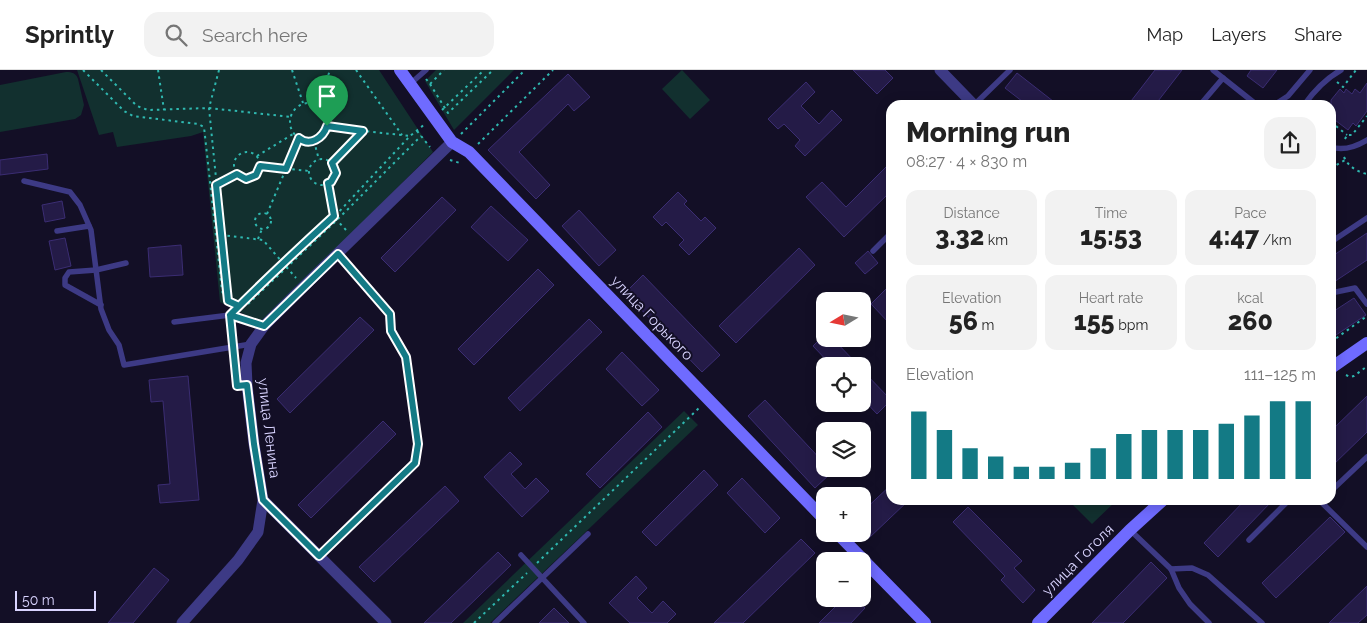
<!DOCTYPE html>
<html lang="en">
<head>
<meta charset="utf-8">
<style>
	body { margin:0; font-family:Raleway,sans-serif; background:#f2f2f2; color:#222; height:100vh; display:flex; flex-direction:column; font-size:19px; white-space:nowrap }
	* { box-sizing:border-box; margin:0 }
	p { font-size:16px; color:#767676 }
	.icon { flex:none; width:28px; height:28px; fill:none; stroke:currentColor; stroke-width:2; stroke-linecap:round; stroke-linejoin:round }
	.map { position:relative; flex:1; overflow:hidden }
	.side { position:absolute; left:886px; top:30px; width:450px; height:405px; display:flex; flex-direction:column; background:#fff; border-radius:15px; box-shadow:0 2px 12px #0003 }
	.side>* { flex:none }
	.needle { width:32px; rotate:260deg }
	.fabs { position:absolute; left:816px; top:222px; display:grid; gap:10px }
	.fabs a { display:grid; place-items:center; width:55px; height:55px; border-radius:10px; background:#fff; box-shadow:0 2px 12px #0003; font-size:25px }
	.scale { position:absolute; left:15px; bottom:12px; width:81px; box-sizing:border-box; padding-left:5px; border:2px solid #d9d4ff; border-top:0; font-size:14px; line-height:18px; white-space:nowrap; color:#d9d4ff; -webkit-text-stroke:4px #130f26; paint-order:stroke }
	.pin { position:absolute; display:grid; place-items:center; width:42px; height:42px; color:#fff; margin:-51px -21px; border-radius:50% 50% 50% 0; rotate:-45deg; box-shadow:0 0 5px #0007 }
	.pin .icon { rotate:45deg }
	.round { display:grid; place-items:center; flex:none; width:52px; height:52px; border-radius:15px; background:#f2f2f2 }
	.summary { display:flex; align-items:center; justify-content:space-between; height:85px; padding:0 20px }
	h1 { font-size:28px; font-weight:800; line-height:38px }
	.stats { display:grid; grid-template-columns:repeat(3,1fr); gap:8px; height:85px; padding:5px 20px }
	.stats div { display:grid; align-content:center; border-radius:12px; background:#f2f2f2; text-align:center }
	.stats b { font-size:25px; font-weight:800 }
	.stats small { font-size:14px; font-weight:400 }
	.stats p { font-size:14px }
	.chart { height:140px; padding:10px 20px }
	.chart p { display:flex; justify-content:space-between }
	.chart svg { width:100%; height:90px; margin-top:5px; stroke:#137a85; stroke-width:6 }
	header { display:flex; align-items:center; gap:30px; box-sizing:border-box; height:70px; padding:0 25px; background:#fff; border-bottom:1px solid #e0e0e0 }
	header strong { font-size:24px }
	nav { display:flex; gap:28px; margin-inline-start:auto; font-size:18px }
	.search { width:350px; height:45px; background:#f2f2f2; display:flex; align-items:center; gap:12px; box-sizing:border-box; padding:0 18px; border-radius:15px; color:#767676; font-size:19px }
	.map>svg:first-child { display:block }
	.green { fill:#12302f }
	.building { fill:#241b47; stroke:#3b2d73 }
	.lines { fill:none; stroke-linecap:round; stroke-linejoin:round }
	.path { stroke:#2fb8b0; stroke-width:2; stroke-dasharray:2.5 4; stroke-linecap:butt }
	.lane { stroke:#3d3a85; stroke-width:5.5 }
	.street { stroke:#3d3a85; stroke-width:11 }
	.secondary { stroke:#6f6bff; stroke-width:12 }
	.route-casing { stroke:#fff; stroke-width:10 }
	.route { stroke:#137a85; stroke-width:6 }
	.labels { text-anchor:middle; stroke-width:4; stroke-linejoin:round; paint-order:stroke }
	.street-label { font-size:15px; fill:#d9d4ff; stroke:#130f26 }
</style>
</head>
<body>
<header>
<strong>Sprintly</strong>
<div class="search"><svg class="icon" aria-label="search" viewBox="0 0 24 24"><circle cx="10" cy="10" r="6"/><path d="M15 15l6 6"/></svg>Search here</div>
<nav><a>Map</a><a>Layers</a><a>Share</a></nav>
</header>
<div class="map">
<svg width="1367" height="553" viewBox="0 0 1367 553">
	<rect width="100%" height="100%" fill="#130f26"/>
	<g class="green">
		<path d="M 77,0 L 379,0 L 433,82 L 262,253 L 220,232 L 203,62 L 191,66 L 117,77 L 113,62 L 99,65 Z"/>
		<path d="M 436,0 L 514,0 L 454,60 L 425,11 Z"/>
		<path d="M 682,0 L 710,30 L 690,49 L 662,19 Z"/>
		<path d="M 66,2 C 72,2 76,3 78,9 L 84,35 L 81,45 L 75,49 L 0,62 L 0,15 Z"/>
		<path d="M 684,341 L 698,355 L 490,553 L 463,553 Z"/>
		<path d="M 1068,430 L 1117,430 L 1092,454 Z"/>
	</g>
	<g class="building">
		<path d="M 853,0 L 885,0 L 893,8 L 877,24 Z"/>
		<path d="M 1155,0 L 1182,0 L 1155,35 L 1128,35 Z"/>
		<path d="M 1251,0 L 1277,0 L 1263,18 L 1247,6 Z"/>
		<path d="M 1017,3 L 1058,35 L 1027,35 L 1005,18 Z"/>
		<path d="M 568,4 L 590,27 L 574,41 L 568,34 L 519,82 L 550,115 L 536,129 L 488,80 Z"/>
		<path d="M 806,12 L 815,22 L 801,36 L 819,54 L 832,40 L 842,50 L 805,86 L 795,76 L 800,70 L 784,54 L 778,59 L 768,49 Z"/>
		<path d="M 1367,13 L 1367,41 L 1356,56 L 1353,53 L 1348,60 L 1331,47 L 1331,30 L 1340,19 L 1344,23 L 1346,19 L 1352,24 L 1355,19 L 1360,23 Z"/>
		<path d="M 47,84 L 48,99 L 0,105 L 0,90 Z"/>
		<path d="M 891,92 L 891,121 L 844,167 L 806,127 L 822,112 L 846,137 Z"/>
		<path d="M 678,122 L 687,131 L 684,134 L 701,151 L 705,147 L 716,158 L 689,185 L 679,175 L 684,170 L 666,152 L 662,156 L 653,147 Z"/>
		<path d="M 442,127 L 456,140 L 395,202 L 381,188 Z"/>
		<path d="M 62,131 L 65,148 L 45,152 L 42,135 Z"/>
		<path d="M 491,136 L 528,170 L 508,191 L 471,157 Z"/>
		<path d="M 579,140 L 616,180 L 599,196 L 562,156 Z"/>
		<path d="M 1367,163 L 1367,190 L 1331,214 L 1331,187 Z"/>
		<path d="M 65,168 L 71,196 L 55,200 L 49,171 Z"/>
		<path d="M 181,175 L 183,205 L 150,207 L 148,178 Z"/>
		<path d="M 799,178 L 815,195 L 736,273 L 719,256 Z"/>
		<path d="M 868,181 L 878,193 L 865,204 L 855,193 Z"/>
		<path d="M 538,199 L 554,215 L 474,295 L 458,279 Z"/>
		<path d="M 643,205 L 720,285 L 702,302 L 625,223 Z"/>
		<path d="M 891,214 L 891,255 L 871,234 Z"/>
		<path d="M 1354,228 L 1366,245 L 1336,265 L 1331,258 L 1331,243 Z"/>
		<path d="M 360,247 L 374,260 L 290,343 L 277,329 Z"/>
		<path d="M 589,249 L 602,262 L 520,341 L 508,328 Z"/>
		<path d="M 820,269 L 833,269 L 859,296 L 832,296 L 813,276 Z"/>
		<path d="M 622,282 L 659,320 L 642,336 L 606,299 Z"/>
		<path d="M 862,300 L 891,330 L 877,344 L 862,328 Z"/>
		<path d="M 188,306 L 199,430 L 160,433 L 158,415 L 170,414 L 163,331 L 151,332 L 149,310 Z"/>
		<path d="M 1367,326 L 1367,362 L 1331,397 L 1331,361 Z"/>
		<path d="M 765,330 L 825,394 L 825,399 L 829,399 L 832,402 L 815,418 L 748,346 Z"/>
		<path d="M 648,342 L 662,357 L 600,418 L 586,404 Z"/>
		<path d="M 383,351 L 396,364 L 311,448 L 298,435 Z"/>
		<path d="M 510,382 L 522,394 L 511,404 L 525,419 L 536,408 L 549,421 L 522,447 L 484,407 Z"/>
		<path d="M 704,400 L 718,415 L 656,476 L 642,462 Z"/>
		<path d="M 742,408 L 780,448 L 765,463 L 727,423 Z"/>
		<path d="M 891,415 L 891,430 L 909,430 L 869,468 L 862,462 L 862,442 Z"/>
		<path d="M 445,416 L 459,431 L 374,512 L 359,497 Z"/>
		<path d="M 1245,430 L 1273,430 L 1218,487 L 1204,473 Z"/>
		<path d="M 968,437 L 1022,491 L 1014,498 L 1035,520 L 1023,533 L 1001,510 L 1005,506 L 953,452 Z"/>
		<path d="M 1330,447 L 1345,462 L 1276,528 L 1262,513 Z"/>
		<path d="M 801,469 L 815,483 L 743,553 L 714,553 Z"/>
		<path d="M 498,482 L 511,495 L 451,553 L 424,553 Z"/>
		<path d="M 1151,492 L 1167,508 L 1123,553 L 1092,553 Z"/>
		<path d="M 154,498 L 169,510 L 133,553 L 108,553 Z"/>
		<path d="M 636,506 L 647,518 L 637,528 L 652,543 L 663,531 L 676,544 L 667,553 L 630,553 L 609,533 Z"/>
		<path d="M 1367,516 L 1367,545 L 1358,553 L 1329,553 Z"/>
		<path d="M 843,529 L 856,529 L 865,538 L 851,553 L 819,553 Z"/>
		<path d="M 554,538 L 569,553 L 539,553 Z"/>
	</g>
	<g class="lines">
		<g class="path">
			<path d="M 83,0 L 124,41 L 133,46 L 198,54 L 204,57 L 222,221 C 226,232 236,238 248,234 L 337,150 L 421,66"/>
			<path d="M 101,0 L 137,36 L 148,40 L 209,38 L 291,47"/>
			<path d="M 158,0 L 164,40"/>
			<path d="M 219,0 L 209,38 L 229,238"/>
			<path d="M 292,0 L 303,33"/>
			<path d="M 356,0 L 402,65"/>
			<path d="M 426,9 L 430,14 L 444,0"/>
			<path d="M 1337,12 L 1343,17 L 1356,0"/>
			<path d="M 430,14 L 448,43 L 493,0"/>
			<circle cx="309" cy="52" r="19"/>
			<path d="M 318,36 L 330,0"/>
			<path d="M 442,40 L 484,0"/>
			<path d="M 1331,52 L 1347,65"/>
			<path d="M 328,57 L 410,66"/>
			<path d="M 417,61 L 430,77"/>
			<path d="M 461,64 L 525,0"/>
			<path d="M 1345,69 L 1347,65 L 1352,65 L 1367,46"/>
			<path d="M 314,71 L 319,90"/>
			<path d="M 478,74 L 553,0"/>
			<circle cx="247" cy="95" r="13"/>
			<path d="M 257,86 L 293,64"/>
			<path d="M 1344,87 C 1348,96 1357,102 1367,104"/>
			<circle cx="322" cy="102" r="13"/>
			<path d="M 450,90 L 460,93 L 461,92"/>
			<path d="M 332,93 L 363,61"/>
			<path d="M 260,96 L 309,101"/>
			<path d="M 1331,98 L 1345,90"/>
			<path d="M 216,115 L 236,105"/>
			<circle cx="263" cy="151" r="8"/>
			<path d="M 267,144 L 299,68"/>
			<path d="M 346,160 L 334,147 L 410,66 L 425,54"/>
			<path d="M 221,165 L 263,170 L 296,208"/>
			<path d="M 258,169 L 262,159"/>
			<path d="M 240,235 L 272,203 L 334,147 L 328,113"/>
			<path d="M 231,255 L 233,270"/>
			<path d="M 1331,272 L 1367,246"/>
			<path d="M 1346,305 L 1350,307 L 1354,306 L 1366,297 L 1367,298"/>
			<path d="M 537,493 L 700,337"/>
			<path d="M 474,553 L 527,503"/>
		</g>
		<g class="lane">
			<path d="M 1213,0 L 1223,8"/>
			<path d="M 410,14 L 426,0"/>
			<path d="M 974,35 L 1010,0"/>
			<path d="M 1200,35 L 1223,8 L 1257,35"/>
			<path d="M 1274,35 L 1288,26 L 1310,0"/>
			<path d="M 1304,35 C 1314,21 1325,9 1341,0"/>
			<path d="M 1331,77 C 1343,81 1357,76 1367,70"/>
			<path d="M 24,111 L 70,122 L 80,135 L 91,160 L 101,239 L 109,260 L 119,275 L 124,295 L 251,274"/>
			<path d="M 57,161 L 89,156"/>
			<path d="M 1331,172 L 1367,148"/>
			<path d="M 873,181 L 891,163"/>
			<path d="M 1331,223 L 1355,218 L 1367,234"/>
			<path d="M 101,235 L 65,215 L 65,208 L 69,202 L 96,200 L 126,193"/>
			<path d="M 174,252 L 230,245 L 264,256"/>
			<path d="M 1331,421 L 1367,387"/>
			<path d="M 1319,430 L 1367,477"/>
			<path d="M 1130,460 L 1171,499 L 1179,518 L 1190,534 L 1209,553"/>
			<path d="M 1249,470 L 1289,430"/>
			<path d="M 521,485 L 584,553"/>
			<path d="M 319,486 L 415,393 L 418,374 L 406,287 L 391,261 L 390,245 L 338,184"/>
			<path d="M 1171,499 L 1192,498 L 1208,505 L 1262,553"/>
			<path d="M 495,553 L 588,464"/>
		</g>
		<g class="street">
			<path d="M 940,0 L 974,35"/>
			<path d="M 263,430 L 386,553"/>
			<path d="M 182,553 L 238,490 L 258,462 L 263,430 L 254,374 L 247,315 L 246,293 L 251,274 L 264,256 L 297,223 L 452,72"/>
		</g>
		<g class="secondary">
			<path d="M 400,0 L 452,72 L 469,82 L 825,450"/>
			<path d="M 1331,298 L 1367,273"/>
			<path d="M 838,464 L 925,553"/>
			<path d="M 1038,553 L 1130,460 L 1163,430"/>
		</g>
	</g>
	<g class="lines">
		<defs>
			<path id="route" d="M 327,56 C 323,68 310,77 299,68 L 286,99 L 260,96 L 256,105 L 246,109 L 237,104 L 216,115 L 228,231 L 239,236 L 230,245 L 264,256 L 338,184 L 390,244 L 391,261 L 406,287 L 418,374 L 415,393 L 319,486 L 263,430 L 254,374 L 247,315 L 237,316 L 230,245 C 264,211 298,179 334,146 L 328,113 L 331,112 L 336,103 L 332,93 L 363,61 L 327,56"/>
		</defs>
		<use href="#route" class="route-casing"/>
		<use href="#route" class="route"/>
	</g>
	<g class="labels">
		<g class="street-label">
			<text transform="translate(652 248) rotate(46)" y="5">улица Горького</text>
			<text transform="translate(269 358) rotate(83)" y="5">улица Ленина</text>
			<text transform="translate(1078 490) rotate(-45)" y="5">улица Гоголя</text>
		</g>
	</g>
</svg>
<div class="fabs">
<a><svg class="needle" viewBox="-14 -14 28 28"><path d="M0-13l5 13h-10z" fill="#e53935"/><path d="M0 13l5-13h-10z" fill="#767676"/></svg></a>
<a><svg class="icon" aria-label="locate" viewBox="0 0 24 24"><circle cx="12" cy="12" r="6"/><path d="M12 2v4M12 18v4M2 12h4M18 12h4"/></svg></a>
<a><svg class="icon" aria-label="layers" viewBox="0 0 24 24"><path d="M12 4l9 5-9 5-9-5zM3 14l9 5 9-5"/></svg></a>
<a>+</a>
<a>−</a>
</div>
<div class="scale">50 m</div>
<div class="pin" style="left:327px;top:56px;background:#1e9e55"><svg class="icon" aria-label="arrive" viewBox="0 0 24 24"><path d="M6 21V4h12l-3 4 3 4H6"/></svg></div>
<section class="side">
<div class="summary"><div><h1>Morning run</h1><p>08:27 · 4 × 830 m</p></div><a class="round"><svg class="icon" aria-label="share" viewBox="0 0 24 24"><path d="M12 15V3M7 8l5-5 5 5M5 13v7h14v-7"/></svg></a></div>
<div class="stats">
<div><p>Distance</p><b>3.32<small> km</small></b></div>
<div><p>Time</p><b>15:53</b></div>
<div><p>Pace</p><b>4:47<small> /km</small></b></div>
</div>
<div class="stats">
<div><p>Elevation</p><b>56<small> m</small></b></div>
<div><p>Heart rate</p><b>155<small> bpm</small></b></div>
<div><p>kcal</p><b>260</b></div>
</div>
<div class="chart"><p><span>Elevation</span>111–125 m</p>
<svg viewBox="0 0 160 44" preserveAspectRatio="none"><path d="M5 44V11M15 44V20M25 44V29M35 44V33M45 44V38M55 44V38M65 44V36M75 44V29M85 44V22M95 44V20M105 44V20M115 44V20M125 44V17M135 44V13M145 44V6M155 44V6"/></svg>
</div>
</section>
</div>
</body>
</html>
